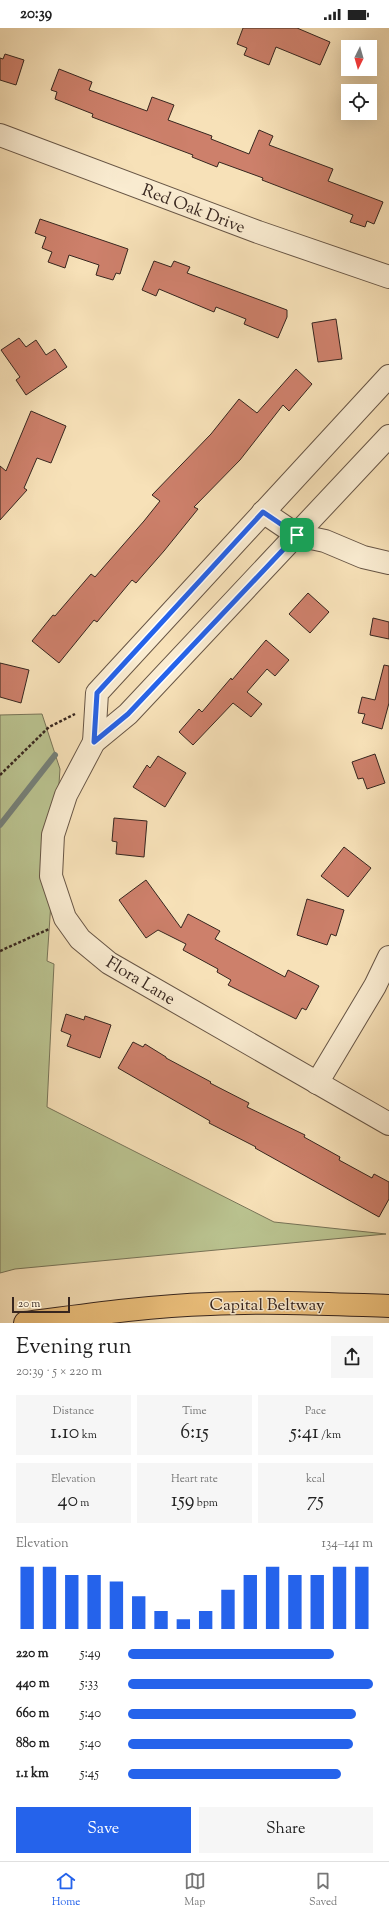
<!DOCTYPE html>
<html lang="en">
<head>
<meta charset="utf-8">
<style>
	body { margin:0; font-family:"Sorts Mill Goudy",serif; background:#f6f6f6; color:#222; height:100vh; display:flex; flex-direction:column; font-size:15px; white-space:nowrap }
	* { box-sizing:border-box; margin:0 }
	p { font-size:13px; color:#767676 }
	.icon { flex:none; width:22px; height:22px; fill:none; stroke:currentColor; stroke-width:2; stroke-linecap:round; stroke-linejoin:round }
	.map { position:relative; height:1295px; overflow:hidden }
	.drawer { display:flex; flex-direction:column; background:#fff; flex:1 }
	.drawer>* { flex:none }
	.needle { width:26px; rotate:185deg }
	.controls { position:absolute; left:341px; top:12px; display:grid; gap:8px }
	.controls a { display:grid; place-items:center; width:36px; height:36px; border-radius:0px; background:#fff; box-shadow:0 4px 16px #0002; font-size:20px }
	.scale { position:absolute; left:12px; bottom:10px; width:58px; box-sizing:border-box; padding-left:4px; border:2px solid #37261f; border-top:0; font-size:11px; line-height:14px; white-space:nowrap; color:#37261f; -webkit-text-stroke:3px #faecd1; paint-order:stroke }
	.pin { position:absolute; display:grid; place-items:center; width:34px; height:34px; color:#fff; margin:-17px; border-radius:8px; box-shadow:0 2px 6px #0006 }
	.round { display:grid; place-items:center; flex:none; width:42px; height:42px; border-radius:0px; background:#f6f6f6 }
	.overview { display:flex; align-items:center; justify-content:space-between; height:68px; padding:0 16px }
	h1 { font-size:22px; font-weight:600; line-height:30px }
	.stats { display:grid; grid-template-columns:repeat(3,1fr); gap:6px; height:68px; padding:4px 16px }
	.stats div { display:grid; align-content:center; border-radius:0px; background:#f6f6f6; text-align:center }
	.stats b { font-size:20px; font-weight:600 }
	.stats small { font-size:11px; font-weight:400 }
	.stats p { font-size:11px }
	.chart { height:112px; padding:8px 16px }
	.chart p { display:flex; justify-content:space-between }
	.chart svg { width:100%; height:72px; margin-top:4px; stroke:#2563eb; stroke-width:6 }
	.button { display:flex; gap:8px; margin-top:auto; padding:8px 16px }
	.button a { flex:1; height:46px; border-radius:0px; background:#2563eb; color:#fff; font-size:16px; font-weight:600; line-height:46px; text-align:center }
	.button a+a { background:#f6f6f6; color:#222 }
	ul { padding:0 16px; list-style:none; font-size:13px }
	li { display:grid; grid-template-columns:64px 48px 1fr; align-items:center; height:30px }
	li i { height:10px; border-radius:5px; background:#2563eb }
	.status { display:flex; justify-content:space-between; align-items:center; height:28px; padding:0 20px; background:#fff; direction:ltr }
	.status svg { height:11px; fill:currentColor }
	.tabs { display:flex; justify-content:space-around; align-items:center; height:56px; border-top:1px solid #e0e0e0; background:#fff; font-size:11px; color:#767676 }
	.tabs a { display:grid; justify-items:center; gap:2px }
	.tabs .active { color:#2563eb }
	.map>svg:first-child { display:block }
	.green { fill:#bac390; stroke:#787458 }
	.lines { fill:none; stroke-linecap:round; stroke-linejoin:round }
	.stream { stroke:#758079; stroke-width:6 }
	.building { fill:#cd806b; stroke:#37261f }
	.street-casing { stroke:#675545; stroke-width:24 }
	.highway-casing { stroke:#37261f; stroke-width:24 }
	.path { stroke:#37261f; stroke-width:2.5; stroke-dasharray:3 2; stroke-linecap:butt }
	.street { stroke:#faecd1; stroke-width:22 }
	.highway { stroke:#ecc07c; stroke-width:22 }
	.route-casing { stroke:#fff; stroke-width:8 }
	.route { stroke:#2563eb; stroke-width:5 }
	.labels { text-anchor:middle; stroke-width:3; stroke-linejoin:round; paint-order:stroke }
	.street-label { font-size:17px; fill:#37261f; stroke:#faecd1 }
</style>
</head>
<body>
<div class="status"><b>20:39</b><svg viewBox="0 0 49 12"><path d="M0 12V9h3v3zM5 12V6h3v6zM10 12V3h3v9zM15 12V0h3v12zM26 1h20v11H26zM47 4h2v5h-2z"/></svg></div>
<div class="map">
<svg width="389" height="1295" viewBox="0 0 389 1295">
	<rect width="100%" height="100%" fill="#f7e1b8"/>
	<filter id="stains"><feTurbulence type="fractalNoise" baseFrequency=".005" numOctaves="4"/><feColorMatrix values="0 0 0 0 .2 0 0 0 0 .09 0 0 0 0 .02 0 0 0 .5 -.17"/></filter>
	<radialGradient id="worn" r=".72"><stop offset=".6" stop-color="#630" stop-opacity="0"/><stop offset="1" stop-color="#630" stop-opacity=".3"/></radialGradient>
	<path class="green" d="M 42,686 L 60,741 L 47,933 L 54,936 L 47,1079 L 274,1194 L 386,1206 L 15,1241 L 0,1245 L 0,687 Z"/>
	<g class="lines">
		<path class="stream" d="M 0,797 L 55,727"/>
	</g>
	<g class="building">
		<path d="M 243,0 L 297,0 L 330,14 L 320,37 L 276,19 L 269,37 L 244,27 L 247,20 L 237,16 Z"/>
		<path d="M 5,26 L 24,32 L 16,57 L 0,52 L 0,30 L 3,31 Z"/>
		<path d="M 59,41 L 92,54 L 89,62 L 147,83 L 152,69 L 174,77 L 168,92 L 212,108 L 211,111 L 249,126 L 259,102 L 273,108 L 269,117 L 333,141 L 328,153 L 383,174 L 374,196 L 367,193 L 365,199 L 350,194 L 353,187 L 262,152 L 263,150 L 219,134 L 217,139 L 192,129 L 193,127 L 92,89 L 93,86 L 55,71 L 57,64 L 51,62 Z"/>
		<path d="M 40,191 L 128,221 L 120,246 L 116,245 L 113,252 L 96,247 L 99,237 L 69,227 L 65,240 L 48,234 L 52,224 L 42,220 L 46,209 L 35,205 Z"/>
		<path d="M 154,233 L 171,239 L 174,233 L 190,239 L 187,245 L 287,282 L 287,289 L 278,310 L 244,296 L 246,291 L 216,279 L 214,284 L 159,261 L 156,268 L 142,262 Z"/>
		<path d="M 336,291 L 342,331 L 318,334 L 312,295 Z"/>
		<path d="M 19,310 L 26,319 L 36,312 L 46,327 L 55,321 L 67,339 L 26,367 L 16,352 L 20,349 L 1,322 Z"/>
		<path d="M 296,341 L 312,356 L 289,383 L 283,377 L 240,432 L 194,479 L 198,481 L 164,523 L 136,555 L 132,552 L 97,594 L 94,592 L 59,635 L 32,613 L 53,587 L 55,588 L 91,546 L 95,549 L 144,493 L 160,473 L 152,467 L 211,406 L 239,371 L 257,385 Z"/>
		<path d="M 31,383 L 66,398 L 51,435 L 37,430 L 24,460 L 27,462 L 0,492 L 0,438 L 6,443 Z"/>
		<path d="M 308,565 L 329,584 L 310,605 L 289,586 Z"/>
		<path d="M 373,590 L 389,594 L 389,611 L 370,607 Z"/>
		<path d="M 266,612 L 289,632 L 275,648 L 267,641 L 247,664 L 262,676 L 251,689 L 233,675 L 193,717 L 179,704 L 199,681 L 202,684 L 231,650 L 232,652 Z"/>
		<path d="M 0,635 L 29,642 L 21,675 L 0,669 Z"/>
		<path d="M 384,637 L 389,638 L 389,675 L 382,701 L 362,695 L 365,686 L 358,685 L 362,669 L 375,672 Z"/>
		<path d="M 375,726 L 385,755 L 367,761 L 363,750 L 358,751 L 352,734 Z"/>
		<path d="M 158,728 L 186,745 L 165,779 L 133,759 L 147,737 L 150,740 Z"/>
		<path d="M 114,790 L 147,793 L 144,829 L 116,826 L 117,814 L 112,813 Z"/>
		<path d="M 344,819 L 371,840 L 348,869 L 321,848 Z"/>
		<path d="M 146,852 L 181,900 L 188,886 L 220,903 L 215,911 L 285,949 L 288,942 L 319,958 L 306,982 L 302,980 L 296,991 L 228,957 L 231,952 L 217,944 L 218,941 L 183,922 L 186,916 L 158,902 L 146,910 L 119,872 Z"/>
		<path d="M 307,871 L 344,882 L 336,908 L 331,906 L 327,917 L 297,907 Z"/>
		<path d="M 66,986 L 84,992 L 85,988 L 111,997 L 100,1030 L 67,1018 L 71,1007 L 61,1003 Z"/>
		<path d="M 133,1014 L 143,1019 L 145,1016 L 166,1029 L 166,1030 L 211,1054 L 210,1055 L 249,1075 L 247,1079 L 305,1107 L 304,1109 L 340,1129 L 339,1132 L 372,1150 L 374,1146 L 389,1154 L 389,1171 L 379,1189 L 255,1120 L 256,1119 L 209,1095 L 210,1093 L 118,1040 Z"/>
	</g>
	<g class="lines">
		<defs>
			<g id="street">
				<path d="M 0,107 L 258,204 L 389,249"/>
				<path d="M 389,408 L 128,686 L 94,714 L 66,767 L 53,807 L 51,848 L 65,890 L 80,911 L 109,935 L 389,1096"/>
				<path d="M 263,484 L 297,507 L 325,513 L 363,529 L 389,535"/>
				<path d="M 94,714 L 97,665 L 389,348"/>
				<path d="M 317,1055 L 375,958 L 389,929"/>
			</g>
			<path id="highway" d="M 25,1295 C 86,1287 148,1278 210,1276 C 269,1273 329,1276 389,1278"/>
		</defs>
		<use href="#street" class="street-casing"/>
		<use href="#highway" class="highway-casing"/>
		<g class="path">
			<path d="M 0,747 L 49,699 L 75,686"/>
			<path d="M 0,923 L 49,901"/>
		</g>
		<use href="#street" class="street"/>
		<use href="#highway" class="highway"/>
	</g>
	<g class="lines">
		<defs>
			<path id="route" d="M 263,484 L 297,507 L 128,686 L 94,714 L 97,665 Z"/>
		</defs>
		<use href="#route" class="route-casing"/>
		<use href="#route" class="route"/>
	</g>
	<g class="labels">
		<g class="street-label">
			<text transform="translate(194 180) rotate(21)" y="6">Red Oak Drive</text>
			<text transform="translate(141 952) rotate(31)" y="6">Flora Lane</text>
			<text x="267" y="1282">Capital Beltway</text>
		</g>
	</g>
	<rect width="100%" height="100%" filter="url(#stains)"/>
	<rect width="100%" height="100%" fill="url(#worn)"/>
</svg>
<div class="controls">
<a><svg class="needle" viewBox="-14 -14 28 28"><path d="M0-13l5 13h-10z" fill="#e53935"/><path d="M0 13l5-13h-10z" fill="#767676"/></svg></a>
<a><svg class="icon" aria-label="locate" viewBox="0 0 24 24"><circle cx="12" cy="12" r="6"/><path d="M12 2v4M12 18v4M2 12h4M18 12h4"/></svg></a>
</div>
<div class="scale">20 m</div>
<div class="pin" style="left:297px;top:507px;background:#1e9e55"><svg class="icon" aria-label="arrive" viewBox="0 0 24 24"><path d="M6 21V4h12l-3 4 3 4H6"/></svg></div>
</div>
<section class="drawer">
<div class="overview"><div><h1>Evening run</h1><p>20:39 · 5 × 220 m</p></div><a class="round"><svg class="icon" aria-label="share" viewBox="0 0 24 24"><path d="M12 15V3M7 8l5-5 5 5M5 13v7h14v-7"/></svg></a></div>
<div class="stats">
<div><p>Distance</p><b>1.10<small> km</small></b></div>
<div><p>Time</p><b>6:15</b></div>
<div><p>Pace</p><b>5:41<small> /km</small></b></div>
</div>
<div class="stats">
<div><p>Elevation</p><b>40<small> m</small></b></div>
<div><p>Heart rate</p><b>159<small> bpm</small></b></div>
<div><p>kcal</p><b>75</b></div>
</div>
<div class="chart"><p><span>Elevation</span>134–141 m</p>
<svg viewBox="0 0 160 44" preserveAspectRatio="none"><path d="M5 44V6M15 44V6M25 44V11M35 44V11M45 44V15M55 44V24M65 44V33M75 44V38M85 44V33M95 44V20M105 44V11M115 44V6M125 44V11M135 44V11M145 44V6M155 44V6"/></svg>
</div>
<ul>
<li><b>220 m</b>5:49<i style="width:84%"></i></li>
<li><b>440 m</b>5:33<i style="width:100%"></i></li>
<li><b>660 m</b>5:40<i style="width:93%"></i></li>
<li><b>880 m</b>5:40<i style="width:92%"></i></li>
<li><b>1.1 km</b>5:45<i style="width:87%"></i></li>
</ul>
<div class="button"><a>Save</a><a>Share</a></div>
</section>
<nav class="tabs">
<a class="active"><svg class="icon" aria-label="home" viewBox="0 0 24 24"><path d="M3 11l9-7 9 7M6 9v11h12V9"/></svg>Home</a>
<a><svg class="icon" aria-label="map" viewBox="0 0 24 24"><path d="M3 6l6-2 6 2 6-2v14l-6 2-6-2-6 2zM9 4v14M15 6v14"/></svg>Map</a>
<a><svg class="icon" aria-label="saved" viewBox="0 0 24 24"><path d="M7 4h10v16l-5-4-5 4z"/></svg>Saved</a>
</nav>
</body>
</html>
